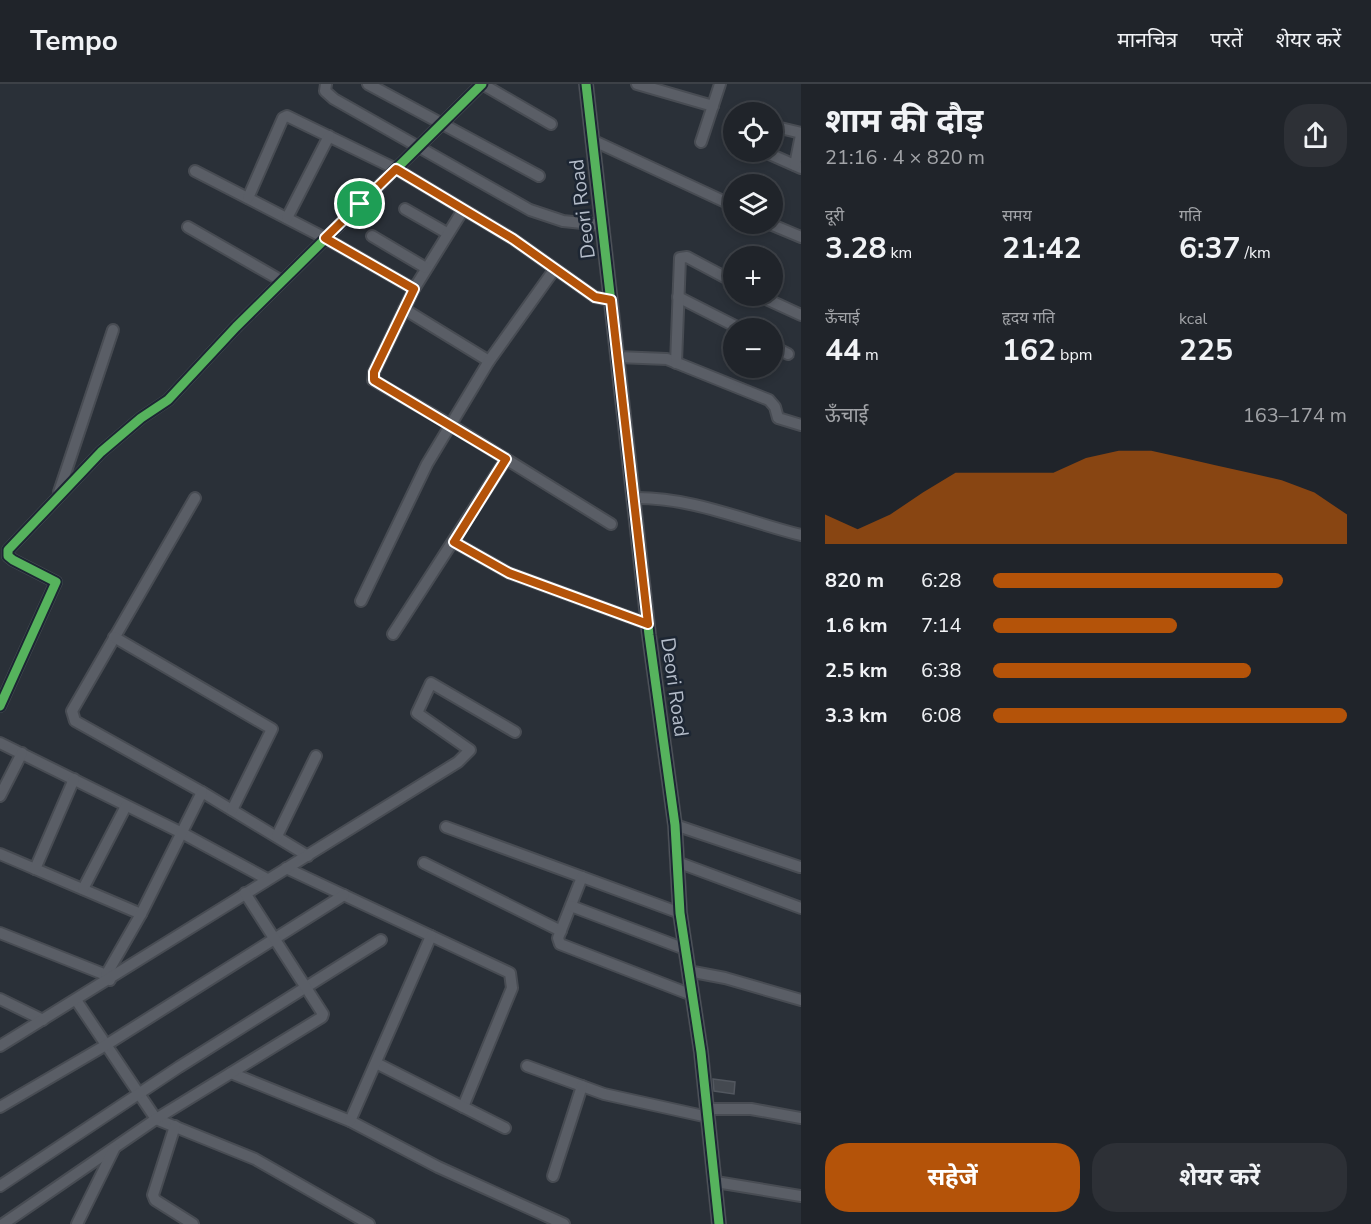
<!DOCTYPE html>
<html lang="hi">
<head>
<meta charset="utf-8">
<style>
	body { margin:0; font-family:"Nunito Sans","Noto Sans Devanagari",sans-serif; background:#2d3036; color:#f1f3f6; height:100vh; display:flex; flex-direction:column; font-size:22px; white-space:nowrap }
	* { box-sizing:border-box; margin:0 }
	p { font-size:20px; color:#a2a4a8 }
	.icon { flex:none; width:33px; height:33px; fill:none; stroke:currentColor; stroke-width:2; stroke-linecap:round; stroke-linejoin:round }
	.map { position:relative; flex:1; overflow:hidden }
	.panel { display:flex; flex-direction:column; background:#20242a; width:570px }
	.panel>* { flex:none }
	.fabs { position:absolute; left:723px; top:18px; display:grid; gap:12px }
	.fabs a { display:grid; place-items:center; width:60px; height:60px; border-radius:50%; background:#20242a; box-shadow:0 3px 9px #0003,0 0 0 2px #3d4147; font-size:30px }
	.pin { position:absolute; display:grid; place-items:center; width:51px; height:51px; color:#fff; margin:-26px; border:3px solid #fff; border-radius:50%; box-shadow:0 2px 6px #0007 }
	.round { display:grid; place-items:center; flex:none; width:63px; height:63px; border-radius:24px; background:#2d3036 }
	.head { display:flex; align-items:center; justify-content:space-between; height:102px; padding:0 24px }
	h1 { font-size:33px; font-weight:700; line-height:45px }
	.figures { display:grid; grid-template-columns:repeat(3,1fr); gap:9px; height:102px; padding:6px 24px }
	.figures div { display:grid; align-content:center }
	.figures b { font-size:30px; font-weight:700 }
	.figures small { font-size:16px; font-weight:400 }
	.figures p { font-size:16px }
	.chart { height:168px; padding:12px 24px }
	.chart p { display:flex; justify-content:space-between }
	.chart svg { width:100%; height:108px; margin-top:6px; fill:#b45309; opacity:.7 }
	.button { display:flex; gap:12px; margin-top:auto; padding:12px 24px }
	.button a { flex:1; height:69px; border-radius:24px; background:#b45309; color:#fff; font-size:24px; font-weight:700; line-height:69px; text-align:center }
	.button a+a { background:#2d3036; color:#f1f3f6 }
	ul { padding:0 24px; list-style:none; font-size:20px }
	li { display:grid; grid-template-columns:96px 72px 1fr; align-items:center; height:45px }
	li i { height:15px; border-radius:8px; background:#b45309 }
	header { display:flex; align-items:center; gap:36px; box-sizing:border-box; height:84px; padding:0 30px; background:#20242a; border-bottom:2px solid #3d4147 }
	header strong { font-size:28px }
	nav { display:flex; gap:33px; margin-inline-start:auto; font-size:21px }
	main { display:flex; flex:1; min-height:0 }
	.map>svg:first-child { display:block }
	.building { fill:#444950; stroke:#52575f; stroke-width:1.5 }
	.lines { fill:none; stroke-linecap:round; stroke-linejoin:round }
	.minor-casing { stroke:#484c53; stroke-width:14 }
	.tertiary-casing { stroke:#484c53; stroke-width:16 }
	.minor { stroke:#5a5e66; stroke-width:10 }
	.tertiary { stroke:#5a5e66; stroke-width:14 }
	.cycleway-casing { stroke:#1d2633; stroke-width:13 }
	.cycleway { stroke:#56b35d; stroke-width:9 }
	.route-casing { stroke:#fff; stroke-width:12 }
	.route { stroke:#b45309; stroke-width:8 }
	.labels { text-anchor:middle; stroke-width:5; stroke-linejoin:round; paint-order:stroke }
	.street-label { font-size:20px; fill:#b4bcc9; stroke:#1d2633 }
</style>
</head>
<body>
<header>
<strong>Tempo</strong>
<nav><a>मानचित्र</a><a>परतें</a><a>शेयर करें</a></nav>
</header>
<main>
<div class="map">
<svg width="801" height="1140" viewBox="0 0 801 1140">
	<rect width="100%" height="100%" fill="#2a3038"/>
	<path class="building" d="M 713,995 L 735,998 L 734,1010 L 714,1007 Z"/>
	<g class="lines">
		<defs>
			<g id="minor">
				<path d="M 326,0 L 325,7 L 334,15 L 530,126 L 563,137 L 602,141"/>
				<path d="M 368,0 L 539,92"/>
				<path d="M 482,0 L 551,40"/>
				<path d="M 637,0 L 713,22"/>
				<path d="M 772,42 L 801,49"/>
				<path d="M 592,56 L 734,122"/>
				<path d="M 701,58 L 720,0"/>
				<path d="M 765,68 L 801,84"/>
				<path d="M 795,81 L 801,51"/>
				<path d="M 195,87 L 325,154 L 414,205"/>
				<path d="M 248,114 L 283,34 L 287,32 L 396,85 L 513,155 L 595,213 L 611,216"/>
				<path d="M 405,125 L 447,149"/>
				<path d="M 463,126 L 414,205 L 374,288 L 373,296 L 451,341 L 611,440"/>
				<path d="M 287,134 L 329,52"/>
				<path d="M 770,140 L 801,153"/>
				<path d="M 188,143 L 282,197"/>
				<path d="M 372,152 L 426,184"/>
				<path d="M 760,212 L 801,231"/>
				<path d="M 678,213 L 739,244"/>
				<path d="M 404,225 L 489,277"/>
				<path d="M 772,262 L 788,270"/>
				<path d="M 617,273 L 667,275 L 769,316 L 775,323 L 778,334 L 801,341"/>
				<path d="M 676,279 L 680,174 L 687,173 L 734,198"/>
				<path d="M 59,408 L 113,246"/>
				<path d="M 195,414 L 72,627 L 75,637 L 202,708 L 308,772"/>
				<path d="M 634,414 C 692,413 745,437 801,451"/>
				<path d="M 454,458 L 509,489 L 648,540"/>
				<path d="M 361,517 L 427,380 L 489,277 L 554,186"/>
				<path d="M 393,550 L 506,375"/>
				<path d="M 114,553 L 272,645 L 232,726"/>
				<path d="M 0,622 L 56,498 L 13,476 L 8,472 L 8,466 L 101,368 L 141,334 L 168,316 L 236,243 L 482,0"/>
				<path d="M 0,659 L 182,749 L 267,795"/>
				<path d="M 0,712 L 22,669"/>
				<path d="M 675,741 L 800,783"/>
				<path d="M 446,743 L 680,829"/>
				<path d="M 277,752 L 316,672"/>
				<path d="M 0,770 L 141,830"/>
				<path d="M 677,778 L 801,824"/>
				<path d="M 424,779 L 561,847"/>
				<path d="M 286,784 L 510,889 L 512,904 L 463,1023"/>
				<path d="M 35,785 L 74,695"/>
				<path d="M 582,793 L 558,854 L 560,860 L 692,911"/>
				<path d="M 83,805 L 126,722"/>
				<path d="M 571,822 L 685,865"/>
				<path d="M 0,849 L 106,891 L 110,896"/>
				<path d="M 688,887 L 725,894 L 801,916"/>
				<path d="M 106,891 L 141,830 L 202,708"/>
				<path d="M 0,915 L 43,936"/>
				<path d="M 76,916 L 156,1035 L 255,1075 L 369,1140"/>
				<path d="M 0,962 L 458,678 L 470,666 L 417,629 L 431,599 L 515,648"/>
				<path d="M 376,979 L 505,1044"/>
				<path d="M 527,982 L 604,1010 L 708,1033"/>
				<path d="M 231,989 L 350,1037 L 438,1083 L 564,1140"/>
				<path d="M 0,1023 L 106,961 L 344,811"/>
				<path d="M 708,1025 L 751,1025 L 801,1034"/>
				<path d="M 350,1037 L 431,852"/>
				<path d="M 175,1042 L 153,1111 L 155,1116 L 193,1140"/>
				<path d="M 553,1092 L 582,1002"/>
				<path d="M 716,1098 L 801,1112"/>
				<path d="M 0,1102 L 179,983 L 381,856"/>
				<path d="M 3,1140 L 156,1035 L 322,933 L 323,930 L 245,809"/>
				<path d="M 77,1140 L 114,1065"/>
			</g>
			<path id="tertiary" d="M 586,0 L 649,551 L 675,741 L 680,829 L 701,968 L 719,1140"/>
		</defs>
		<use href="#minor" class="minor-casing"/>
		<use href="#tertiary" class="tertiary-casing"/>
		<use href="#minor" class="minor"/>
		<use href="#tertiary" class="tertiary"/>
		<defs>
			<g id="cycleway">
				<path d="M 586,0 L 649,551 L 675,741 L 680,829 L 701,968 L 719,1140"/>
				<path d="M 0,622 L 56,498 L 13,476 L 8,472 L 8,466 L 101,368 L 141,334 L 168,316 L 236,243 L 482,0"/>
			</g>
		</defs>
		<use href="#cycleway" class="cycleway-casing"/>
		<use href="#cycleway" class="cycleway"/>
	</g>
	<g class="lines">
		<defs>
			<path id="route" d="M 396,85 L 513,155 L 595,213 L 611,216 L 648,540 L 509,489 L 454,458 L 506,375 L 374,296 L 374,288 L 414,205 L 325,154 Z"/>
		</defs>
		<use href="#route" class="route-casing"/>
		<use href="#route" class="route"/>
	</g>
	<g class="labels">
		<g class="street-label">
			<text transform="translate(582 125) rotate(-97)" y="7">Deori Road</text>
			<text transform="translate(675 603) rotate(82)" y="7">Deori Road</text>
		</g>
	</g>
</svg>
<div class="fabs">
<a><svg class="icon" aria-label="locate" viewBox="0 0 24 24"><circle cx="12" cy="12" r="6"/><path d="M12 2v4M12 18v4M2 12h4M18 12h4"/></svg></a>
<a><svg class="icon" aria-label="layers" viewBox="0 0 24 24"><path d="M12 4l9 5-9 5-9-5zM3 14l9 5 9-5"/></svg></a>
<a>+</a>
<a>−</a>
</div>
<div class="pin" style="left:360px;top:120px;background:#1e9e55"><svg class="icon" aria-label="arrive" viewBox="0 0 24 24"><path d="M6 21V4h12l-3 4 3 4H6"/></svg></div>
</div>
<section class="panel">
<div class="head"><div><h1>शाम की दौड़</h1><p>21:16 · 4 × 820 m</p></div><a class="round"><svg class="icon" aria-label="share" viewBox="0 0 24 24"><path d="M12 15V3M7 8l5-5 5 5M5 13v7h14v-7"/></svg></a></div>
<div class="figures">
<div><p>दूरी</p><b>3.28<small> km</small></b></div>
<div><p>समय</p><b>21:42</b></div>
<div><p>गति</p><b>6:37<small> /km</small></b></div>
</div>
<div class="figures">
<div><p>ऊँचाई</p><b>44<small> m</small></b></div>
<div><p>हृदय गति</p><b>162<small> bpm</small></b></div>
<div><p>kcal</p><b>225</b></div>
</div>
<div class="chart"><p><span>ऊँचाई</span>163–174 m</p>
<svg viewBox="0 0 160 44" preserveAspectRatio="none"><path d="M0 44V32L10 38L20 32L30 23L40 15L50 15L60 15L70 15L80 9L90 6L100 6L110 9L120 12L130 15L140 18L150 23L160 32V44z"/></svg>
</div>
<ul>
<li><b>820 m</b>6:28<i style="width:82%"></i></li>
<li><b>1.6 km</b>7:14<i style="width:52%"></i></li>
<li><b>2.5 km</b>6:38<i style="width:73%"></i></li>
<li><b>3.3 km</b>6:08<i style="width:100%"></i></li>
</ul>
<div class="button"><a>सहेजें</a><a>शेयर करें</a></div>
</section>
</main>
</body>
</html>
